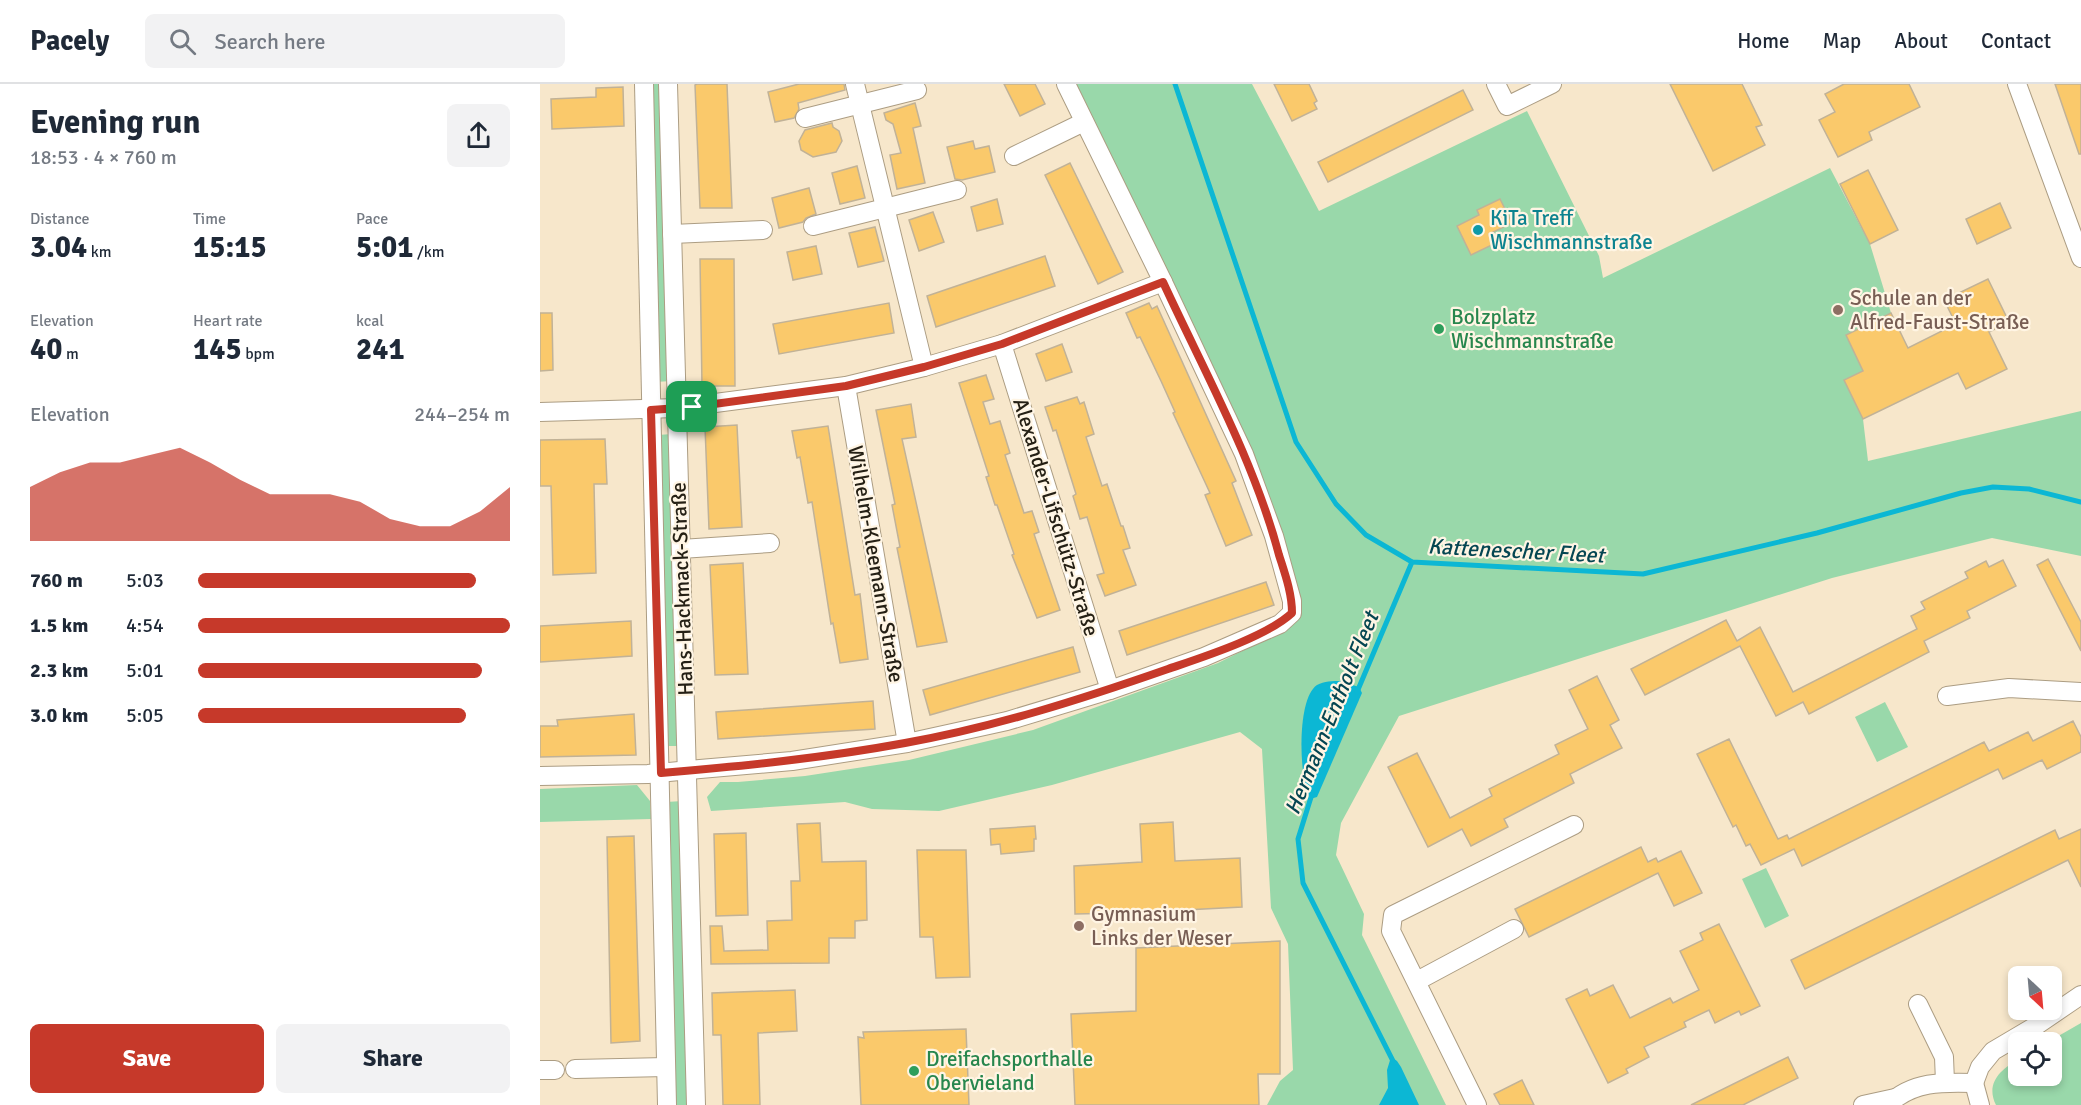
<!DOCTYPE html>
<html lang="en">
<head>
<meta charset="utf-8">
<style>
	body { margin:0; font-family:Signika,sans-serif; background:#f2f2f3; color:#1f2937; height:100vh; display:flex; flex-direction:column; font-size:22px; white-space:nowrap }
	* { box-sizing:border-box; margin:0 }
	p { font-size:20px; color:#747a83 }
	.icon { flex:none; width:33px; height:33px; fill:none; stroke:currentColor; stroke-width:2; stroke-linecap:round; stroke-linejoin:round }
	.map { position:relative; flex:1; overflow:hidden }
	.sheet { display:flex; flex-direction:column; background:#fff; width:540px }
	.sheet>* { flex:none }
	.needle { width:39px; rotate:154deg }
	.fabs { position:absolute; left:1468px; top:882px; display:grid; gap:12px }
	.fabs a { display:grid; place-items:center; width:54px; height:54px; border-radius:9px; background:#fff; box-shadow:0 3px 9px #0003; font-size:30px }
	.pin { position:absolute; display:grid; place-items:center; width:51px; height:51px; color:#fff; margin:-26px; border-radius:12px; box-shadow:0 3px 9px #0006 }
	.round { display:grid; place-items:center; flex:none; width:63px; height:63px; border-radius:9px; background:#f2f2f3 }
	.head { display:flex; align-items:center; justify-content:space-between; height:102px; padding:0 30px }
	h1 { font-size:33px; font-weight:800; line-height:45px }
	.figures { display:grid; grid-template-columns:repeat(3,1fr); gap:9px; height:102px; padding:6px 30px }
	.figures div { display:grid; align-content:center }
	.figures b { font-size:30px; font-weight:800 }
	.figures small { font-size:16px; font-weight:400 }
	.figures p { font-size:16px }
	.chart { height:168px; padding:12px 30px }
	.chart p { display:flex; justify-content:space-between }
	.chart svg { width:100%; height:108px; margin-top:6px; fill:#c6392a; opacity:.7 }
	.cta { display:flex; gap:12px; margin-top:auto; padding:12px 30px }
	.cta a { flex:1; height:69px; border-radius:9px; background:#c6392a; color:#fff; font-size:24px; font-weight:800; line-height:69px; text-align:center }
	.cta a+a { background:#f2f2f3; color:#1f2937 }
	ul { padding:0 30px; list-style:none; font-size:20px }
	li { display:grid; grid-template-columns:96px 72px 1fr; align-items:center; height:45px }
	li i { height:15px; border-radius:8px; background:#c6392a }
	header { display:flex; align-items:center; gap:36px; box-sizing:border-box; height:84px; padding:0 30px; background:#fff; border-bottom:2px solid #e0e1e3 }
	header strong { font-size:28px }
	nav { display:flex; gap:33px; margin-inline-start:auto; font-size:21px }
	.search { width:420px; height:54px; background:#f2f2f3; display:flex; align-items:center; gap:15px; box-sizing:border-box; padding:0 21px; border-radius:9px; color:#747a83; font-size:22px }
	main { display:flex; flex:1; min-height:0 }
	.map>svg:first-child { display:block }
	.green { fill:#99d8aa }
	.water { fill:#0cb7d4 }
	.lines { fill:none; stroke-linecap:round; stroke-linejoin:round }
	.stream { stroke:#0cb7d4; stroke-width:5 }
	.building { fill:#fac96b; stroke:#c1b297; stroke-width:1.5 }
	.minor-casing { stroke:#ac9d83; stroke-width:20 }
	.minor { stroke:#fff; stroke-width:18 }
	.route-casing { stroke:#fff; stroke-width:12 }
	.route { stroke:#c6392a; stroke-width:8 }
	.culture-dot { fill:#0f9aa8; stroke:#fff5e4; stroke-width:2 }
	.education-dot { fill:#8d6e63; stroke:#fff5e4; stroke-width:2 }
	.leisure-dot { fill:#2e9e5b; stroke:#fff5e4; stroke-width:2 }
	.labels { text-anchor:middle; stroke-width:4.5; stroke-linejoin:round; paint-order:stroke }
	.culture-label { font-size:21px; fill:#0d838f; stroke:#fff5e4; text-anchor:start }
	.education-label { font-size:21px; fill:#785e54; stroke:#fff5e4; text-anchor:start }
	.leisure-label { font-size:21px; fill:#27864d; stroke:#fff5e4; text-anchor:start }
	.street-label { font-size:21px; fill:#252015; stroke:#fff5e4 }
	.water-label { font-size:22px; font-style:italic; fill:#054652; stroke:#fff5e4 }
</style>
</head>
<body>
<header>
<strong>Pacely</strong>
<div class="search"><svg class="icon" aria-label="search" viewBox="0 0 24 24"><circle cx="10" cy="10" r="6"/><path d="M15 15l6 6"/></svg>Search here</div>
<nav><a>Home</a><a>Map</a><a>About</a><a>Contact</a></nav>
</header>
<main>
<section class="sheet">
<div class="head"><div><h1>Evening run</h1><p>18:53 · 4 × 760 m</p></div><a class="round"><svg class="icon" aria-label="share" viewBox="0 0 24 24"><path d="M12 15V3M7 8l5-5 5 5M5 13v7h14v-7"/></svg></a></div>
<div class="figures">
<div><p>Distance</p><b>3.04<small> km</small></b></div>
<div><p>Time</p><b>15:15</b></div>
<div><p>Pace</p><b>5:01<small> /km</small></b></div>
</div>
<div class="figures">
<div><p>Elevation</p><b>40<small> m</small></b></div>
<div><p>Heart rate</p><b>145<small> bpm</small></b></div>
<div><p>kcal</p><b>241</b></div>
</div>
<div class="chart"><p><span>Elevation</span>244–254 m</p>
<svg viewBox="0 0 160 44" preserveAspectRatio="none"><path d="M0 44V22L10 16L20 12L30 12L40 9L50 6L60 12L70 19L80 25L90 25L100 25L110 28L120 35L130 38L140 38L150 32L160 22V44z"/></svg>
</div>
<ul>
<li><b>760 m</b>5:03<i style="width:89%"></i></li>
<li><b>1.5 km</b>4:54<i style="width:100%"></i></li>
<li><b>2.3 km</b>5:01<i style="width:91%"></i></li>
<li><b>3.0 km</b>5:05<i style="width:86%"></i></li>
</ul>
<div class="cta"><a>Save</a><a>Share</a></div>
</section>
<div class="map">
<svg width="1541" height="1021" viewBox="0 0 1541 1021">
	<rect width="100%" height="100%" fill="#f7e7cb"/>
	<g class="green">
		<path d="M 108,0 L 124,0 L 132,297 L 115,298 Z"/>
		<path d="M 535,0 L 712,0 L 779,127 L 987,27 L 1059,172 L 1063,194 L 1290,84 L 1330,160 L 1351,229 L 1306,251 L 1323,287 L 1304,296 L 1323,335 L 1328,377 L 1541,327 L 1541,472 L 1452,454 L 1292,494 L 859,632 L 801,739 L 796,771 L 824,830 L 822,851 L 906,1021 L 727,1021 L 740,997 L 753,986 L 748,860 L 731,824 L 722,665 L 700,648 L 512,701 L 399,727 L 332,725 L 305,718 L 171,727 L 167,713 L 180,698 L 198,698 L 265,692 L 369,676 L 493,646 L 678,579 L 736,550 L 752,493 Z"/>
		<path d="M 133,350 L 142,662 L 125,662 L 117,351 Z"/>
		<path d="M 1345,618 L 1368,663 L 1337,678 L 1315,633 Z"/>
		<path d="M 97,701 L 110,717 L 111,735 L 0,738 L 0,705 Z"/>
		<path d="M 143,717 L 152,1021 L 132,1021 L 126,718 Z"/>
		<path d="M 1226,784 L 1249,832 L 1225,844 L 1202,795 Z"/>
		<path d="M 1541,939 L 1541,1021 L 1456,1021 C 1445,999 1461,985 1479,975 L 1479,992 L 1512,992 L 1512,958 L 1508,958 Z"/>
	</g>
	<g class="water">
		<path d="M 800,597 L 819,603 L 822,609 L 777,713 L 770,715 C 759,695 756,615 777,601 C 784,597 793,597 800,597 Z"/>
		<path d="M 851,973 L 857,977 L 861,983 L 879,1021 L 839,1021 L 848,1004 L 847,986 Z"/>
	</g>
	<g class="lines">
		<g class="stream">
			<path d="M 635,0 L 756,358 L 796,420 L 826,451 L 872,478 L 1103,490 L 1277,449 L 1421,409 L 1453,403 L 1489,405 L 1541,418"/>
			<path d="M 817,608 L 872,478"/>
			<path d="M 772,710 L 758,755 L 763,799 L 854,979"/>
		</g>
	</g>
	<g class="building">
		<path d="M 157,0 L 187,0 L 192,124 L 160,124 L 155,1 Z"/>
		<path d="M 259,0 L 304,0 L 305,6 L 258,19 L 259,25 L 254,34 L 235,38 L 228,8 Z"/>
		<path d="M 464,0 L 495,0 L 505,20 L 480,32 Z"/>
		<path d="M 734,0 L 769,0 L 777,17 L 774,19 L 777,25 L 752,37 Z"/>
		<path d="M 1130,0 L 1202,0 L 1222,41 L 1216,43 L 1225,61 L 1173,87 Z"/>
		<path d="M 1304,0 L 1369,0 L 1380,23 L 1329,48 L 1332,56 L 1298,73 L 1279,36 L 1295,28 L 1285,10 Z"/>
		<path d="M 1515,0 L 1541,0 L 1541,70 L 1539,70 Z"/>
		<path d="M 83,3 L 84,42 L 12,45 L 11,15 L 56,13 L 56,4 Z"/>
		<path d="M 923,6 L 933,26 L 788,98 L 778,78 Z"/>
		<path d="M 375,19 L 381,42 L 373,44 L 385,99 L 357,105 L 350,71 L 361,69 L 353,40 L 346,36 L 344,29 Z"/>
		<path d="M 292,39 L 293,43 L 299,47 L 302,57 L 296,68 L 273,73 L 261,66 L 259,57 L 265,46 Z"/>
		<path d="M 433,57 L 435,65 L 449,62 L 455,88 L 422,96 L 415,95 L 407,63 Z"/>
		<path d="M 530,79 L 583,188 L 558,200 L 505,91 Z"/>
		<path d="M 317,82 L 325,114 L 300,120 L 292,89 Z"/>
		<path d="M 1328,86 L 1358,146 L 1330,160 L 1300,100 Z"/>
		<path d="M 269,104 L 276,130 L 266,134 L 263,138 L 239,144 L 232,114 Z"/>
		<path d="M 457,115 L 463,140 L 437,147 L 431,123 Z"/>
		<path d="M 960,115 L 972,139 L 949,150 L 954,160 L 931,171 L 917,142 L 939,131 L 937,126 Z"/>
		<path d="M 1460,119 L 1471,144 L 1437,160 L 1426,135 Z"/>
		<path d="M 393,128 L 404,158 L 379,167 L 369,136 Z"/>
		<path d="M 335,143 L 344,177 L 318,183 L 309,149 Z"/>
		<path d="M 276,162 L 282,190 L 253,196 L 247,168 Z"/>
		<path d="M 505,172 L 515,202 L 396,243 L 387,212 Z"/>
		<path d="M 160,175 L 194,175 L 195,302 L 162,302 Z"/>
		<path d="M 1448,195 L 1469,238 L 1449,248 L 1467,285 L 1426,305 L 1418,289 L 1323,335 L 1304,296 L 1323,287 L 1306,251 L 1351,229 L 1368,264 L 1416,240 L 1404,216 Z"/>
		<path d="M 349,219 L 354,249 L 239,270 L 233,240 Z"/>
		<path d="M 609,219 L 612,225 L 617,222 L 696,397 L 692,399 L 712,451 L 686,462 L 665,411 L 670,409 L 633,329 L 635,328 L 621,297 L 600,253 L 597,254 L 586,229 Z"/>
		<path d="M 0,229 L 12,229 L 13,286 L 0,287 Z"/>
		<path d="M 522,260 L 532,288 L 506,297 L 496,270 Z"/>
		<path d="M 446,291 L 454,315 L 443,318 L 450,340 L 460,337 L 470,369 L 465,371 L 484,429 L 492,427 L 499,448 L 494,450 L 520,526 L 497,534 L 472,471 L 474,470 L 457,421 L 455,421 L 446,393 L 449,392 L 419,299 Z"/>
		<path d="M 537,313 L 540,320 L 544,318 L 554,350 L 546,353 L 562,402 L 567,400 L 581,442 L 583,442 L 590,464 L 583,466 L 596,501 L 565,512 L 557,491 L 564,489 L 547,433 L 540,435 L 533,412 L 536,410 L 516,346 L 513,347 L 505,323 Z"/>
		<path d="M 371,320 L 376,353 L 362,355 L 407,558 L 377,563 L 357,464 L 360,463 L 352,421 L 355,420 L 336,326 Z"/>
		<path d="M 197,341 L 202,443 L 169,445 L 165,343 Z"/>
		<path d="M 288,342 L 315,511 L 320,510 L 328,575 L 300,579 L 293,539 L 291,540 L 272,418 L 268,419 L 260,373 L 257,374 L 252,347 Z"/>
		<path d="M 65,355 L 67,400 L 54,400 L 56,489 L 13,491 L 11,402 L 0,402 L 0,356 Z"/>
		<path d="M 1508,475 L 1541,538 L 1541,567 L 1497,481 Z"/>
		<path d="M 1463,476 L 1476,502 L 1427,527 L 1430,534 L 1384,557 L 1389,568 L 1269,630 L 1263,618 L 1236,632 L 1200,562 L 1105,611 L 1091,585 L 1186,536 L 1197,557 L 1220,543 L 1253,608 L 1377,545 L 1371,532 L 1385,525 L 1381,518 L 1428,494 L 1425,488 L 1446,477 L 1449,483 Z"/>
		<path d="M 203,479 L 208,590 L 175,591 L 170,481 Z"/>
		<path d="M 726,498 L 734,521 L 587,571 L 579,547 Z"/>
		<path d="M 91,537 L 92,572 L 0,578 L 0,542 Z"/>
		<path d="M 533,563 L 540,588 L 390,631 L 383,606 Z"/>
		<path d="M 1057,592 L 1079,636 L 1070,641 L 1082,664 L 1030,690 L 1034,699 L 964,735 L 968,743 L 931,762 L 922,745 L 888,763 L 848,683 L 877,669 L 910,734 L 952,712 L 949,705 L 1019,670 L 1015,661 L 1048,645 L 1029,606 Z"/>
		<path d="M 333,617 L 335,645 L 178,655 L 176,628 Z"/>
		<path d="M 94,630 L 96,671 L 0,673 L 0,642 L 18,642 L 17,636 Z"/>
		<path d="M 1533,637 L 1541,653 L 1541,668 L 1507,685 L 1502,676 L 1463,695 L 1458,685 L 1262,782 L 1254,765 L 1221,781 L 1210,760 L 1206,762 L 1196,741 L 1193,743 L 1157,670 L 1189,655 L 1238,755 L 1247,751 L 1249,755 L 1444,658 L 1449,667 L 1488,648 L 1493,657 Z"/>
		<path d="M 633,738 L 635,777 L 700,774 L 702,823 L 626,827 L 627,828 L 535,830 L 534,782 L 602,778 L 600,740 Z"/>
		<path d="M 280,739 L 282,778 L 326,777 L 327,836 L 315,837 L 315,854 L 289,854 L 289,879 L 171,880 L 170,842 L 182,842 L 184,867 L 228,866 L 227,837 L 252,836 L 251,797 L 260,797 L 257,740 Z"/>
		<path d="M 495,742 L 496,755 L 494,755 L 494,767 L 461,770 L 460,760 L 451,761 L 450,745 Z"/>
		<path d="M 1541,745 L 1541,803 L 1528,776 L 1265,905 L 1251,876 L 1515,746 L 1519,755 Z"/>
		<path d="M 206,749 L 208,831 L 176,832 L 174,750 Z"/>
		<path d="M 94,752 L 100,957 L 71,959 L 67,753 Z"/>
		<path d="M 1101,763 L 1108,778 L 1116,774 L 1118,778 L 1141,767 L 1162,809 L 1134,822 L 1118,789 L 989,853 L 975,825 Z"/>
		<path d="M 377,766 L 426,766 L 430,893 L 396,894 L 393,853 L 380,853 Z"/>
		<path d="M 1179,840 L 1220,922 L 1201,931 L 1199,927 L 1175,939 L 1169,926 L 1144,938 L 1146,943 L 1104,963 L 1109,973 L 1086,985 L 1088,989 L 1068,999 L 1026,915 L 1047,905 L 1050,912 L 1073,901 L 1090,934 L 1130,914 L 1133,919 L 1159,906 L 1140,867 L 1163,856 L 1160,849 Z"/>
		<path d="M 740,857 L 740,990 L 718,990 L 719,1021 L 535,1021 L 531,930 L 596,927 L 596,864 Z"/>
		<path d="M 255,906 L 257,947 L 218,949 L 220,1021 L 183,1021 L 181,951 L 173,951 L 172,909 Z"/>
		<path d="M 426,945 L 429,1021 L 321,1021 L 318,953 L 324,954 L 323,948 Z"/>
		<path d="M 1248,973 L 1258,994 L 1223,1011 L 1203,1021 L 1151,1021 Z"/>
		<path d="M 982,996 L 994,1021 L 960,1021 L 954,1010 Z"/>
	</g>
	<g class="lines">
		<defs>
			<g id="minor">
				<path d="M 104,0 L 127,1021"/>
				<path d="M 128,0 L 156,1021"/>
				<path d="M 315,0 L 384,283"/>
				<path d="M 956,0 L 967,22 L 1012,0"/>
				<path d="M 1477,0 L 1541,174"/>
				<path d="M 265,34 L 377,6"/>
				<path d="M 474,72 L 544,38"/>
				<path d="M 273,142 L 417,106"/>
				<path d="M 132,150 L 223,146"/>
				<path d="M 462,260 L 570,606"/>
				<path d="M 306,302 L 367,659"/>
				<path d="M 0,328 L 137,324 L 306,302 L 384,283 L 462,260 L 623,198"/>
				<path d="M 141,465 L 230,459"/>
				<path d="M 1407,612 L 1469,604 L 1541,608"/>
				<path d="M 0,692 L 108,690 L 160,685 L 252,677 L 367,659 L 467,637 L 570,606 L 664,573 L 740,540 L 752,529 L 752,517 L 734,452 L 704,370 L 623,198 L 526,0"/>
				<path d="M 877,897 L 974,845"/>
				<path d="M 1378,920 L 1404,973 L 1405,998"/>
				<path d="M 35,985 L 126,983"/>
				<path d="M 0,986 L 15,986"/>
				<path d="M 1434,999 L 1440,983 L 1453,967 L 1497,941 L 1541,911"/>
				<path d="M 1434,999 L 1440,1021"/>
				<path d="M 937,1021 L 851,847 L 853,831 L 1034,741"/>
				<path d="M 1323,1021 L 1355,1014"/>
				<path d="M 1348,1021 C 1372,997 1403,998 1434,999"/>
			</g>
		</defs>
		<use href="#minor" class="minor-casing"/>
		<use href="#minor" class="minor"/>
	</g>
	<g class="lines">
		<defs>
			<path id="route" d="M 623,198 C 664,287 714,376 739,471 C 745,490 752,509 752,529 C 726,553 663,573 628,585 C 542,615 455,643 365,659 C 284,674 203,682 121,689 L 111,326 L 152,323 L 306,302 L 384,283 L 462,260 Z"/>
		</defs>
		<use href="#route" class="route-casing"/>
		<use href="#route" class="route"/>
	</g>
	<circle class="culture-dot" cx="938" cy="146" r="6"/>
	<g class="education-dot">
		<circle cx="1298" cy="226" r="6"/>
		<circle cx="539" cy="842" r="6"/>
	</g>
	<g class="leisure-dot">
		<circle cx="899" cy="245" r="6"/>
		<circle cx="374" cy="987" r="6"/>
	</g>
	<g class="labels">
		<g class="culture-label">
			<text x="950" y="141">KiTa Treff<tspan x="950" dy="24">Wischmannstraße</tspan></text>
		</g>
		<g class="education-label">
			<text x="1310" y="221">Schule an der<tspan x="1310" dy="24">Alfred-Faust-Straße</tspan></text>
			<text x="551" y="837">Gymnasium<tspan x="551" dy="24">Links der Weser</tspan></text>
		</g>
		<g class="leisure-label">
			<text x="911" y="240">Bolzplatz<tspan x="911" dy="24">Wischmannstraße</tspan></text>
			<text x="386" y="982">Dreifachsporthalle<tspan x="386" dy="24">Obervieland</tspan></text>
		</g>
		<g class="street-label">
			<text transform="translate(516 433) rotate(73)" y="7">Alexander-Lifschütz-Straße</text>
			<text transform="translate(336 480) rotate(80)" y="7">Wilhelm-Kleemann-Straße</text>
			<text transform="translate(142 505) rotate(-92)" y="7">Hans-Hackmack-Straße</text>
		</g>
		<g class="water-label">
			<text transform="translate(976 466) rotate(3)" y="8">Kattenescher Fleet</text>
			<text transform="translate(791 629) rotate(-68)" y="8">Hermann-Entholt Fleet</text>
		</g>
	</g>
</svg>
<div class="fabs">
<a><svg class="needle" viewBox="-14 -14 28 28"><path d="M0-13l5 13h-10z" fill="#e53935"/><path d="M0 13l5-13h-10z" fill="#747a83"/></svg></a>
<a><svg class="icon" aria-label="locate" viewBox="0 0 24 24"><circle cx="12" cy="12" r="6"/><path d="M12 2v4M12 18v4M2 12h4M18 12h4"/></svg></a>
</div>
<div class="pin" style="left:152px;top:323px;background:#1e9e55"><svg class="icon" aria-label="arrive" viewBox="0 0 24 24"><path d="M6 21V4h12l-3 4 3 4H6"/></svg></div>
</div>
</main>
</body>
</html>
